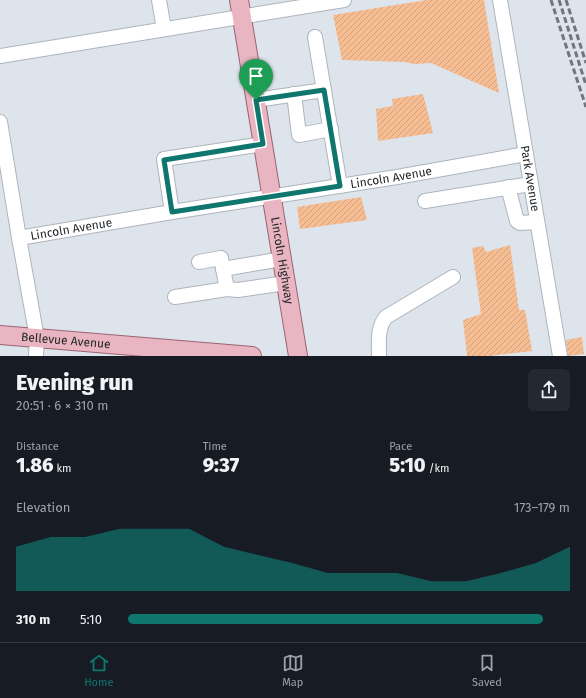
<!DOCTYPE html>
<html lang="en">
<head>
<meta charset="utf-8">
<style>
	body { margin:0; font-family:"Fira Sans",sans-serif; background:#242831; color:#f1f3f6; height:100vh; display:flex; flex-direction:column; font-size:15px; white-space:nowrap }
	* { box-sizing:border-box; margin:0 }
	p { font-size:13px; color:#9ea1a6 }
	.icon { flex:none; width:22px; height:22px; fill:none; stroke:currentColor; stroke-width:2; stroke-linecap:round; stroke-linejoin:round }
	.map { position:relative; height:356px; overflow:hidden }
	.side { display:flex; flex-direction:column; background:#171b24; flex:1 }
	.side>* { flex:none }
	.pin { position:absolute; display:grid; place-items:center; width:34px; height:34px; color:#fff; margin:-41px -17px; border-radius:50% 50% 50% 0; rotate:-45deg; box-shadow:0 0 4px #0007 }
	.pin .icon { rotate:45deg }
	.round { display:grid; place-items:center; flex:none; width:42px; height:42px; border-radius:6px; background:#242831 }
	.head { display:flex; align-items:center; justify-content:space-between; height:68px; padding:0 16px }
	h1 { font-size:22px; font-weight:800; line-height:30px }
	.stats { display:grid; grid-template-columns:repeat(3,1fr); gap:6px; height:68px; padding:4px 16px }
	.stats div { display:grid; align-content:center }
	.stats b { font-size:20px; font-weight:800 }
	.stats small { font-size:11px; font-weight:400 }
	.stats p { font-size:11px }
	.chart { height:112px; padding:8px 16px }
	.chart p { display:flex; justify-content:space-between }
	.chart svg { width:100%; height:72px; margin-top:4px; fill:#0f766e; opacity:.7 }
	ul { padding:0 16px; list-style:none; font-size:13px }
	li { display:grid; grid-template-columns:64px 48px 1fr; align-items:center; height:30px }
	li i { height:10px; border-radius:5px; background:#0f766e }
	.tabs { display:flex; justify-content:space-around; align-items:center; height:56px; border-top:1px solid #363941; background:#171b24; font-size:11px; color:#9ea1a6 }
	.tabs a { display:grid; justify-items:center; gap:2px }
	.tabs .active { color:#0f766e }
	.map>svg:first-child { display:block }
	.building { fill:url(#building-hatch) }
	.lines { fill:none; stroke-linecap:round; stroke-linejoin:round }
	.minor-casing { stroke:#aeb4bc; stroke-width:16 }
	.major-casing { stroke:#9b6372; stroke-width:20 }
	.minor { stroke:#fff; stroke-width:14 }
	.major { stroke:#e9b5c2; stroke-width:18 }
	.rail { stroke:#73767c; stroke-width:3; stroke-dasharray:6 3; stroke-linecap:butt }
	.route-casing { stroke:#fff; stroke-width:8 }
	.route { stroke:#0f766e; stroke-width:5 }
	.labels { text-anchor:middle; stroke-width:3.5; stroke-linejoin:round; paint-order:stroke }
	.street-label { font-size:12px; fill:#25272a; stroke:#fff }
</style>
</head>
<body>
<div class="map">
<svg width="586" height="356" viewBox="0 0 586 356">
	<defs>
		<pattern id="building-hatch" width="6" height="6" patternUnits="userSpaceOnUse"><rect width="6" height="6" fill="#f6bd93"/><path d="M-1 1l2-2M0 6l6-6M5 7l2-2" fill="none" stroke="#d3a27f"/></pattern>
	</defs>
	<rect width="100%" height="100%" fill="#dee4ec"/>
	<g class="building">
		<path d="M 427,0 L 484,0 L 499,93 L 431,63 L 414,64 L 405,62 L 342,60 L 333,15 Z"/>
		<path d="M 423,94 L 433,133 L 378,141 L 376,109 L 393,106 L 392,99 Z"/>
		<path d="M 361,197 L 367,220 L 300,229 L 297,207 Z"/>
		<path d="M 510,245 L 519,310 L 525,310 L 532,351 L 489,356 L 467,356 L 463,320 L 481,314 L 472,248 L 483,246 L 486,252 Z"/>
		<path d="M 582,337 L 584,354 L 568,356 L 566,340 Z"/>
	</g>
	<g class="lines">
		<defs>
			<g id="minor">
				<path d="M 159,0 L 164,29"/>
				<path id="s1" d="M 500,0 L 560,356"/>
				<path d="M 315,37 L 340,186"/>
				<path d="M 0,56 L 344,0"/>
				<path d="M 294,94 L 299,135 L 331,129"/>
				<path d="M 256,100 L 324,90"/>
				<path d="M 0,122 L 19,238 L 37,338 L 36,356"/>
				<path d="M 508,187 L 517,221 L 520,223 L 537,222"/>
				<path d="M 425,201 L 531,184"/>
				<path d="M 172,212 L 164,159 L 263,144"/>
				<path id="s2" d="M 19,238 L 172,212 L 397,177 L 526,154"/>
				<path d="M 199,262 L 221,258 L 227,289"/>
				<path d="M 223,269 L 282,259"/>
				<path d="M 175,297 L 227,289 L 238,290 L 286,283"/>
				<path d="M 379,356 C 379,342 377,328 386,317 L 453,277"/>
			</g>
			<g id="major">
				<path id="s3" d="M 239,0 L 298,356"/>
				<path id="s4" d="M 0,335 L 252,356"/>
			</g>
		</defs>
		<use href="#minor" class="minor-casing"/>
		<use href="#major" class="major-casing"/>
		<use href="#minor" class="minor"/>
		<use href="#major" class="major"/>
		<g class="rail">
			<path d="M 551,0 L 586,107"/>
			<path d="M 559,0 L 586,85"/>
			<path d="M 566,0 L 586,63"/>
		</g>
	</g>
	<g class="lines">
		<defs>
			<path id="route" d="M 324,90 L 340,186 L 172,212 L 164,160 L 263,144 L 256,100 Z"/>
		</defs>
		<use href="#route" class="route-casing"/>
		<use href="#route" class="route"/>
	</g>
	<g class="labels">
		<g class="street-label">
			<text dy="4" stroke="none"><textPath href="#s2" startOffset="377">Lincoln Avenue</textPath></text>
			<text dy="4" stroke="none"><textPath href="#s1" startOffset="181">Park Avenue</textPath></text>
			<text dy="4" stroke="none"><textPath href="#s2" startOffset="53">Lincoln Avenue</textPath></text>
			<text dy="4" stroke="none"><textPath href="#s3" startOffset="264">Lincoln Highway</textPath></text>
			<text dy="4" stroke="none"><textPath href="#s4" startOffset="66">Bellevue Avenue</textPath></text>
		</g>
	</g>
</svg>
<div class="pin" style="left:256px;top:100px;background:#1e9e55"><svg class="icon" aria-label="arrive" viewBox="0 0 24 24"><path d="M6 21V4h12l-3 4 3 4H6"/></svg></div>
</div>
<section class="side">
<div class="head"><div><h1>Evening run</h1><p>20:51 · 6 × 310 m</p></div><a class="round"><svg class="icon" aria-label="share" viewBox="0 0 24 24"><path d="M12 15V3M7 8l5-5 5 5M5 13v7h14v-7"/></svg></a></div>
<div class="stats">
<div><p>Distance</p><b>1.86<small> km</small></b></div>
<div><p>Time</p><b>9:37</b></div>
<div><p>Pace</p><b>5:10<small> /km</small></b></div>
</div>
<div class="chart"><p><span>Elevation</span>173–179 m</p>
<svg viewBox="0 0 160 44" preserveAspectRatio="none"><path d="M0 44V17L10 11L20 11L30 6L40 6L50 6L60 17L70 22L80 27L90 33L100 33L110 33L120 38L130 38L140 33L150 27L160 17V44z"/></svg>
</div>
<ul>
<li><b>310 m</b>5:10<i style="width:94%"></i></li>
</ul>
</section>
<nav class="tabs">
<a class="active"><svg class="icon" aria-label="home" viewBox="0 0 24 24"><path d="M3 11l9-7 9 7M6 9v11h12V9"/></svg>Home</a>
<a><svg class="icon" aria-label="map" viewBox="0 0 24 24"><path d="M3 6l6-2 6 2 6-2v14l-6 2-6-2-6 2zM9 4v14M15 6v14"/></svg>Map</a>
<a><svg class="icon" aria-label="saved" viewBox="0 0 24 24"><path d="M7 4h10v16l-5-4-5 4z"/></svg>Saved</a>
</nav>
</body>
</html>
